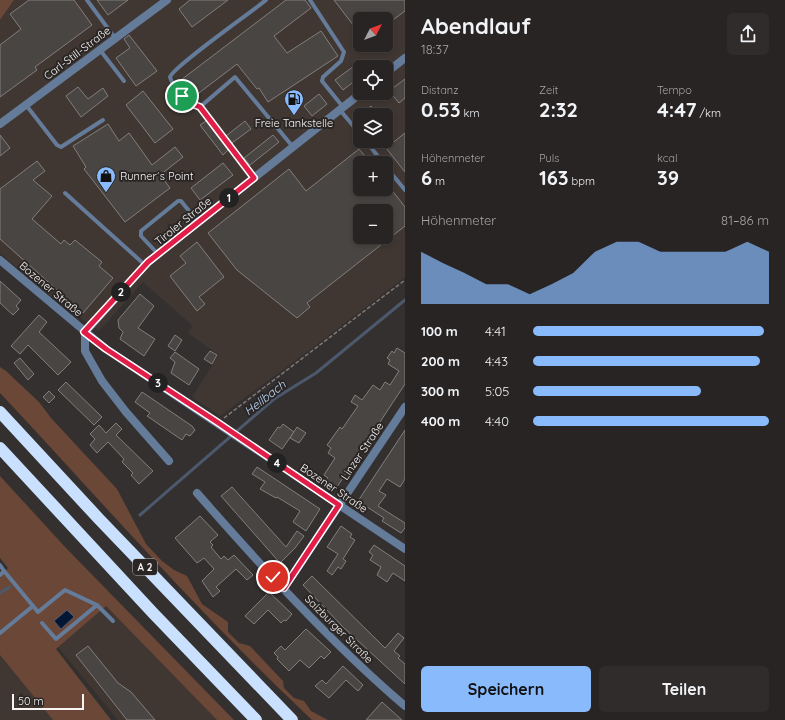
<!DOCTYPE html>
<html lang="de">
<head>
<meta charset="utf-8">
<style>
	body { margin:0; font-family:Quicksand,sans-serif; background:#2f2c2b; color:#f1f3f6; height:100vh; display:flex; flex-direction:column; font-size:15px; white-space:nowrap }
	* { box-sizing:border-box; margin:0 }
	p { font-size:13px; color:#a4a4a6 }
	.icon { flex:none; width:22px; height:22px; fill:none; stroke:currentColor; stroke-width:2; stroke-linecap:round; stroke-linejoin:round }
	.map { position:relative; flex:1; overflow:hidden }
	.side { display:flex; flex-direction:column; background:#272423; width:380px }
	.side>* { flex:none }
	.needle { width:26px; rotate:48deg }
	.buttons { position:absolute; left:353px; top:12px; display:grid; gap:8px }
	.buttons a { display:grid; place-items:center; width:40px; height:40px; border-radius:6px; background:#272423; box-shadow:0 2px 6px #0003,0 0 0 1px #434141; font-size:20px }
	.scale { position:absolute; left:12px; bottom:10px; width:72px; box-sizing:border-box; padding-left:4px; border:2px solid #f7f4f3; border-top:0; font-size:11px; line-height:14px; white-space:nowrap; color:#f7f4f3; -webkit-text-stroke:3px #2a2625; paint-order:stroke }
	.pin { position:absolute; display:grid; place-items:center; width:34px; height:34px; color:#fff; margin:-17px; border:2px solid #fff; border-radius:50%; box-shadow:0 1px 4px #0007 }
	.km { position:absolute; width:20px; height:20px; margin:-10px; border-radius:50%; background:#222; color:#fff; font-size:11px; line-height:20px; text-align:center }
	.round { display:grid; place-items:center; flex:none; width:42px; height:42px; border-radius:6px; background:#2f2c2b }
	.overview { display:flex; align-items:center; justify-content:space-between; height:68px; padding:0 16px }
	h1 { font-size:22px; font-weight:700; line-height:30px }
	.figures { display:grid; grid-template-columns:repeat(3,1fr); gap:6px; height:68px; padding:4px 16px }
	.figures div { display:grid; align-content:center }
	.figures b { font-size:20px; font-weight:700 }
	.figures small { font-size:11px; font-weight:400 }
	.figures p { font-size:11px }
	.chart { height:112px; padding:8px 16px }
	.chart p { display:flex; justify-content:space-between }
	.chart svg { width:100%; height:72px; margin-top:4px; fill:#89bafc; opacity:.7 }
	.action { display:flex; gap:8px; margin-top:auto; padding:8px 16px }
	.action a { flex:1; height:46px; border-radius:6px; background:#89bafc; color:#111; font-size:16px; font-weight:700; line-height:46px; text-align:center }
	.action a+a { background:#2f2c2b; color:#f1f3f6 }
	ul { padding:0 16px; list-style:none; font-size:13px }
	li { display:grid; grid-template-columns:64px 48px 1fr; align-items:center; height:30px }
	li i { height:10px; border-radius:5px; background:#89bafc }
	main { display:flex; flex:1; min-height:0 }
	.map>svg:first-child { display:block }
	.built { fill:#413732; fill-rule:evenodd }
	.green { fill:#6b4737 }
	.water { fill:#031734; stroke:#4c596d }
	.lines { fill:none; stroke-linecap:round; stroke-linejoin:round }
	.stream { stroke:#4c596d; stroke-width:3 }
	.building { fill:#494543; stroke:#827e7c; fill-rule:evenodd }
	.path { stroke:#7e7a79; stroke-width:1.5; stroke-dasharray:4 2; stroke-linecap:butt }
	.lane { stroke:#647b9a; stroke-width:4 }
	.street { stroke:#647b9a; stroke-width:8 }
	.highway { stroke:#c9e0ff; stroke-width:12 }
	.route-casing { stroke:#fff; stroke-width:8 }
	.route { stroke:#e11d48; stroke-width:5 }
	.labels { text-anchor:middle; stroke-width:4; stroke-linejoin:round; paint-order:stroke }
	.shield { fill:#2a2625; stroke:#bab6b5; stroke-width:1 }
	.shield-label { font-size:10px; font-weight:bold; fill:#f7f4f3 }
	.street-label { font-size:11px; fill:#f7f4f3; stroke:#2a2625 }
	.poi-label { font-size:11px; fill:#f7f4f3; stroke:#2a2625 }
	.water-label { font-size:12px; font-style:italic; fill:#bdd6f8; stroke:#2a2625 }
</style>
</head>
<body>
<main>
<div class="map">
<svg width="405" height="720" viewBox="0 0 405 720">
	<rect width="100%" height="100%" fill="#34302f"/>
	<g class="built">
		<path d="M 14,0 L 405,0 L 405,277 L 315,346 L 220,416 L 192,397 L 219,355 L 188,333 L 193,326 L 143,282 L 99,331 L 46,293 L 0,253 L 0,20 ZM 360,19 L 386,19 L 386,45 L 360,45 ZM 360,67 L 386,67 L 386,93 L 360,93 ZM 360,115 L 386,115 L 386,141 L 360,141 ZM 360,163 L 386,163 L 386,189 L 360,189 ZM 360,211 L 386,211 L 386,237 L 360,237 Z"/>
		<path d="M 106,606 L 217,720 L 118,720 L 58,647 Z"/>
		<path d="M 0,655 L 53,720 L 0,720 Z"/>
	</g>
	<g class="green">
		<path d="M 0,0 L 14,0 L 0,20 Z"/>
		<path d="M 0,367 L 6,371 L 39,402 L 51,418 L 117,489 L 146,544 L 162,561 L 174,570 L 187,576 L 202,604 L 228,622 L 228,632 L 239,643 L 250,646 L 283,681 L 284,688 L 294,698 L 304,701 L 311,711 L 328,720 L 312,720 C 202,617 103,503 0,393 Z"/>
		<path d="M 0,476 L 66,548 L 234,720 L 217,720 L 106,606 L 56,649 L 111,720 L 53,720 L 0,655 L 0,578 L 8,568 L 0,558 Z"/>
	</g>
	<path class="water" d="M 67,610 L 74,617 L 61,629 L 54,621 Z"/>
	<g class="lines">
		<g class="stream">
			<path d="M 140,515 L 274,399 L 316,373 L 405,300"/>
			<path d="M 0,593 L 10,587"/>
		</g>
	</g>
	<g class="building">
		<path d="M 29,0 L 74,0 L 92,25 L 35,67 L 37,70 L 0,97 L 0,45 L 21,29 L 10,14 Z"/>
		<path d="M 97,0 L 128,0 L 108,15 Z"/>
		<path d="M 190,0 L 228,0 L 192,27 L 179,9 Z"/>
		<path d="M 286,0 L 305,0 L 311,8 L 274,36 L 287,53 L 321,31 L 338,56 L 268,102 L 259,88 L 257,89 L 237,64 L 191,99 L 185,93 L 177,83 Z"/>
		<path d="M 334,0 L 405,0 L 405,11 L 386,25 L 386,19 L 360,19 L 360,34 Z"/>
		<path d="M 129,35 L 157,71 L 136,86 L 116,58 L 130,48 L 124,39 Z"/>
		<path d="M 354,66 L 360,74 L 360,77 L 343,90 L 335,80 Z"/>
		<path d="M 405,79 L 405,98 L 399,103 L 389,91 Z"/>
		<path d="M 78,87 L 88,99 L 103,88 L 108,96 L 81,117 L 66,96 Z"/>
		<path d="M 143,91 L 173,129 L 155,143 L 126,105 Z"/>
		<path d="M 319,94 L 327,104 L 312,116 L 304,106 Z"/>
		<path d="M 371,106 L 378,115 L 359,115 Z"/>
		<path d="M 206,121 L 228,150 L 223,155 L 200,125 Z"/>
		<path d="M 245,121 L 251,129 L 232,143 L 226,136 Z"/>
		<path d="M 108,124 L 119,141 L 129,133 L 152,165 L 175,147 L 183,157 L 160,175 L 170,188 L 125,222 L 84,169 L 86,167 L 73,146 Z"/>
		<path d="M 405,133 L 405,172 L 386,148 Z"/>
		<path d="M 0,135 L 10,148 L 0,156 Z"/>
		<path d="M 273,135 L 279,142 L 250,165 L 244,158 Z"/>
		<path d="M 359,149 L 371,163 L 360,163 L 360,189 L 391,189 L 405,207 L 405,226 L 307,303 L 310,307 L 297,318 L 237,270 L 208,233 L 289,169 L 306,191 ZM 360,211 L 386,211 L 386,237 L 360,237 Z"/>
		<path d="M 37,161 L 45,171 L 33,180 L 52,196 L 32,219 L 61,244 L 64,240 L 70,245 L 75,240 L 102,262 L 99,266 L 113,278 L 83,313 L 0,239 L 0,189 Z"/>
		<path d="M 223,163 L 233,175 L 200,200 L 191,188 Z"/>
		<path d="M 197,242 L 224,277 L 199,297 L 205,304 L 197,311 L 170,276 L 186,263 L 180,256 Z"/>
		<path d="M 0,281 L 21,300 L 16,306 L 19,309 L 13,315 L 0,303 Z"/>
		<path d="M 140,294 L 154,306 L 138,328 L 155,339 L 144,356 L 120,339 L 123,332 L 119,328 L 118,320 Z"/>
		<path d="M 39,315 L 47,322 L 39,332 L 71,362 L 58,375 L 28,345 L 20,354 L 11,346 Z"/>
		<path d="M 175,335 L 182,340 L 175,351 L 168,346 Z"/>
		<path d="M 397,348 L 405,353 L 405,384 L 337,487 L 327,480 L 328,478 L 324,475 L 335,458 L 328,453 L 331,448 L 327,445 L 340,427 L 342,429 L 358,406 L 351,402 L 355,395 L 362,400 L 373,385 L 380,390 L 385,382 L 390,385 L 399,371 L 388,364 L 390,360 L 387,358 L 392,351 L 394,353 Z"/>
		<path d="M 210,351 L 217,355 L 212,364 L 204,359 Z"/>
		<path d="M 175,352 L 199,369 L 189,385 L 171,373 L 175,362 L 170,358 Z"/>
		<path d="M 20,358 L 34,374 L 28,380 L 14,363 Z"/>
		<path d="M 66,382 L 102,417 L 94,425 L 58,390 Z"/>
		<path d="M 49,391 L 55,397 L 49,403 L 43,397 Z"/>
		<path d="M 142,392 L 192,426 L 195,430 L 190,436 L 186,434 L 182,440 L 147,416 L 150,413 L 135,402 Z"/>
		<path d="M 116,423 L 122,429 L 116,435 L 153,471 L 139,484 L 131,475 L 133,473 L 122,462 L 124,459 L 108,442 L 97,453 L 90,445 L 95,439 L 90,434 L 99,425 L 106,433 Z"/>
		<path d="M 283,424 L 294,432 L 282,449 L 269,440 L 278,427 L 280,428 Z"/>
		<path d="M 297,427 L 306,433 L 299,443 L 290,438 Z"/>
		<path d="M 405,430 L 405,479 L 400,487 L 387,479 L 379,491 L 386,495 L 378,506 L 405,523 L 405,528 L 401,533 L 382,521 L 384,518 L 358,501 Z"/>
		<path d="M 257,467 L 320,509 L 306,531 L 293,522 L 300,511 L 277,497 L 276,498 L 260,489 L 265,482 L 252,474 Z"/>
		<path d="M 232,487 L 286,547 L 297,531 L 304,536 L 295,548 L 280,563 L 221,496 Z"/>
		<path d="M 200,516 L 218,535 L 210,542 L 213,545 L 211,547 L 221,559 L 224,556 L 228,560 L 234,555 L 253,575 L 247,580 L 236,569 L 216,587 L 220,591 L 213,597 L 202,581 L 214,569 L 204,558 L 197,563 L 175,538 Z"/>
		<path d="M 341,526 L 352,534 L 350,537 L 355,540 L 343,559 L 346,561 L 341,569 L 338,567 L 332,575 L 327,571 L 338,554 L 327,547 Z"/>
		<path d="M 374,545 L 405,566 L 405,581 L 393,573 L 387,582 L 377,575 L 381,567 L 370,560 L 373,555 L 369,552 Z"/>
		<path d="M 312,576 L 385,648 L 398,633 L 404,638 L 394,651 L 400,656 L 398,658 L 405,664 L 405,684 L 343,627 L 303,585 Z"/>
		<path d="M 269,592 L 292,614 L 286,621 L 284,620 L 281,623 L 268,610 L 254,624 L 245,616 Z"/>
		<path d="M 306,629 L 331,652 L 324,659 L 321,656 L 309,668 L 300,660 L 289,671 L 277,659 L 278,657 L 274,653 L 281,646 L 285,650 Z"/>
		<path d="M 88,646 L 118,683 L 131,692 L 155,720 L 127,720 L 76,655 Z"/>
		<path d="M 343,666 L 363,685 L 358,691 L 346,680 L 329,698 L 315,686 L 322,680 L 326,684 Z"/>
		<path d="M 382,702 L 402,720 L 366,720 Z"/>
	</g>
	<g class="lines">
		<path class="path" d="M 224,418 L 405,280"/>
		<g class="lane">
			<path d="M 87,0 L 115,38"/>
			<path d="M 310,0 L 344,52 L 341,61 L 323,77 L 322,81 L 343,107"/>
			<path d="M 100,50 L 124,81"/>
			<path d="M 26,105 L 57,145 L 61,147 L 103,120"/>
			<path d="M 200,107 L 235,77 L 293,147"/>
			<path d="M 340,110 L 360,134"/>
			<path d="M 366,141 L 383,163"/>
			<path d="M 386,167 L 405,190"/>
			<path d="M 254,178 L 200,107 C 187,102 174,91 170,77 C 173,67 253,11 266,0"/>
			<path d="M 65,193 L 145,265"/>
			<path d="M 158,254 L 141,236 L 141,231 L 178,201 L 181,201 L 198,222"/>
			<path d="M 0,565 L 4,571"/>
			<path d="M 0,575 L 4,571 L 38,612 L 65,590 L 97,605"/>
			<path d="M 42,623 L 56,639 L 97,605 L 113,621"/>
			<path d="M 0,633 L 33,606"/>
		</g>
		<g class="street">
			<path d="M 386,73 L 405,58"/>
			<path d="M 0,124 L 167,0"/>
			<path d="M 0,260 L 106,349 L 405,549"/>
			<path d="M 169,461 L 126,412 L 102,381 L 85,351 L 85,332 L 148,262 L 361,93"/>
			<path d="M 197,493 C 262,567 330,642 405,706"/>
			<path d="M 284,588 L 405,407"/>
		</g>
		<g class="highway">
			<path d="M 0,412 L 99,519 L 292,720"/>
			<path d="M 0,448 L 153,613 L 256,720"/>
		</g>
	</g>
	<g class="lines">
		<defs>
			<path id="route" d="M 182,96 L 190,103 L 200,107 L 254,178 L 148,262 L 84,332 L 106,349 L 217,422 L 339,505 L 284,588 L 273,577"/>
		</defs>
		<use href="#route" class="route-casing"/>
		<use href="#route" class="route"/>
	</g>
	<defs>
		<symbol id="fuel-pin" viewBox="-11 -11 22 30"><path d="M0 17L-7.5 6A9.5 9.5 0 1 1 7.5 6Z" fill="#89bafc" stroke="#2a2625"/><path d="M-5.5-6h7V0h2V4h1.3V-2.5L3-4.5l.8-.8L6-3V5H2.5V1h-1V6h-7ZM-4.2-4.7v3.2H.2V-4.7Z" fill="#111"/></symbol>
		<symbol id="shop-pin" viewBox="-11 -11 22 30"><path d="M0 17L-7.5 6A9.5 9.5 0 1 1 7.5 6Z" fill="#89bafc" stroke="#2a2625"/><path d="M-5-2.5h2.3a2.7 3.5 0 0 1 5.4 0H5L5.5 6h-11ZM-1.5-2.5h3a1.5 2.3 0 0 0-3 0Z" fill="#111"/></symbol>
	</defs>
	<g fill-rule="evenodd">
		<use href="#fuel-pin" x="283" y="88" width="22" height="30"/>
		<use href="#shop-pin" x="95" y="165" width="22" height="30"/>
	</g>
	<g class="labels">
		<rect class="shield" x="133" y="559" width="24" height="16" rx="3"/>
		<g class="shield-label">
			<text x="145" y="571">A 2</text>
		</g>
		<g class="street-label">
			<text transform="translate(77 53) rotate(-37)" y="4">Carl-Still-Straße</text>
			<text transform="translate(183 221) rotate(-39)" y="4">Tiroler Straße</text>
			<text transform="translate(51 289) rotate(40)" y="4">Bozener Straße</text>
			<text transform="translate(362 451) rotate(-56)" y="4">Linzer Straße</text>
			<text transform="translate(334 488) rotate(34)" y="4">Bozener Straße</text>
			<text transform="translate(339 629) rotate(45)" y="4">Salzburger Straße</text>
		</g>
		<g class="poi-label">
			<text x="294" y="127">Freie Tankstelle</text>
			<text x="120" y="180" text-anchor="start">Runner´s Point</text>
		</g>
		<g class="water-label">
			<text transform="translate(265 398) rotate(-38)" y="4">Hellbach</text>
		</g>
	</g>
</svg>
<div class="buttons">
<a><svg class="needle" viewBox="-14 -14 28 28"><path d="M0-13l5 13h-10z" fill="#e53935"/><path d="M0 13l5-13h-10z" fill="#a4a4a6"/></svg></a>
<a><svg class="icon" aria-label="locate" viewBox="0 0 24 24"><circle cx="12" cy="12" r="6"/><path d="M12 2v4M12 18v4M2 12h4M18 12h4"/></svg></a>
<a><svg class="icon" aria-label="layers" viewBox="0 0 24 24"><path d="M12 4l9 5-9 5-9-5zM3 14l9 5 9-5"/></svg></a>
<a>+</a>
<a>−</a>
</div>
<div class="scale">50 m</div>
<div class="pin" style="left:182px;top:96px;background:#1e9e55"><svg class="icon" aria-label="arrive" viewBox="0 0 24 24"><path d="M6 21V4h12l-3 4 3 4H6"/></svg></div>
<div class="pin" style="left:273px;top:577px;background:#d93025"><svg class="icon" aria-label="check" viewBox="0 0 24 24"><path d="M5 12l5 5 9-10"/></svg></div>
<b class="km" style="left:229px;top:198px">1</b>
<b class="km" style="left:121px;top:292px">2</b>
<b class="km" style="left:158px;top:383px">3</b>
<b class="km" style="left:277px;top:463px">4</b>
</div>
<section class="side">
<div class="overview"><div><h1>Abendlauf</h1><p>18:37</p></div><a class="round"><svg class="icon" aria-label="share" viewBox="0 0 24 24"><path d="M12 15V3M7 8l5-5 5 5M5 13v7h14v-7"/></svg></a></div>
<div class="figures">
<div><p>Distanz</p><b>0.53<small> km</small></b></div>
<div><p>Zeit</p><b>2:32</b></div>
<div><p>Tempo</p><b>4:47<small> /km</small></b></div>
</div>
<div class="figures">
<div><p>Höhenmeter</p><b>6<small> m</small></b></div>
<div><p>Puls</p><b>163<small> bpm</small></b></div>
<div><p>kcal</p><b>39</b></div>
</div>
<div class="chart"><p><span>Höhenmeter</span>81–86 m</p>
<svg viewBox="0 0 160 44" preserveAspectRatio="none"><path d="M0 44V12L10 19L20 25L30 32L40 32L50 38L60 32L70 25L80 12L90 6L100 6L110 12L120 12L130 12L140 12L150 6L160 12V44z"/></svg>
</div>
<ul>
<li><b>100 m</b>4:41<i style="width:98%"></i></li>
<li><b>200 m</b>4:43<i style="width:96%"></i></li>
<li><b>300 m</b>5:05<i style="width:71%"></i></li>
<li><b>400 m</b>4:40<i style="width:100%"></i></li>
</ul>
<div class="action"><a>Speichern</a><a>Teilen</a></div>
</section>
</main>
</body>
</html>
